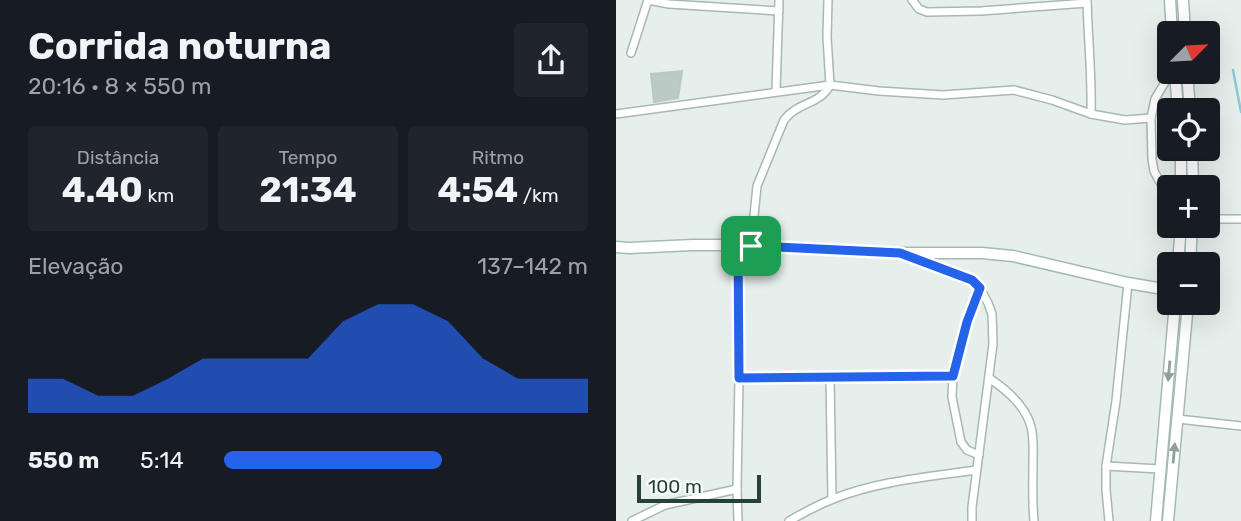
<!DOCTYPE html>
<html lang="pt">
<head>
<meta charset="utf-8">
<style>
	body { margin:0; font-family:Rubik,sans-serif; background:#20242c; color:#f1f3f6; height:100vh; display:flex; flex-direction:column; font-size:26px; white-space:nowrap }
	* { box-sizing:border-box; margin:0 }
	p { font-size:23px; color:#9ea1a6 }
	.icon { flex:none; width:38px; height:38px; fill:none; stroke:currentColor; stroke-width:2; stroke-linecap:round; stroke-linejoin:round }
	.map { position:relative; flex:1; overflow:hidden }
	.panel { display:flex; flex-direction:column; background:#171b24; width:616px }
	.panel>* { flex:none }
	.needle { width:46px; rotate:66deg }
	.tools { position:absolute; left:541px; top:21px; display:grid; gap:14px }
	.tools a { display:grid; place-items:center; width:63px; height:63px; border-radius:7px; background:#171b24; box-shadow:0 7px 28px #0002; font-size:35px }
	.scale { position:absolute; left:21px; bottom:18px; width:124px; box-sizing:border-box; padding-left:7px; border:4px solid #24423a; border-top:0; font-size:19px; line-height:24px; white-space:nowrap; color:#24423a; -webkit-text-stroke:5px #f7fbf9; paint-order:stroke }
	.pin { position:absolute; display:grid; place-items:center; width:60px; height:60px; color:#fff; margin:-30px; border-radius:14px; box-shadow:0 4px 10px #0006 }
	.round { display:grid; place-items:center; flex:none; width:74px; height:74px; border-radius:7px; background:#20242c }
	.head { display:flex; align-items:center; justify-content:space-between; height:119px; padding:0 28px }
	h1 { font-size:38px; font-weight:700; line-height:52px }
	.stats { display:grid; grid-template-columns:repeat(3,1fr); gap:10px; height:119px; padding:7px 28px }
	.stats div { display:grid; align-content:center; border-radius:7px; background:#20242c; text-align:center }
	.stats b { font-size:35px; font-weight:700 }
	.stats small { font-size:19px; font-weight:400 }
	.stats p { font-size:19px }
	.chart { height:196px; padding:14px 28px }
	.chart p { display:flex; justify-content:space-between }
	.chart svg { width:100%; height:126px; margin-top:7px; fill:#2563eb; opacity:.7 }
	ul { padding:0 28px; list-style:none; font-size:23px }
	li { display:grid; grid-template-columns:112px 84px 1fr; align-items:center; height:52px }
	li i { height:18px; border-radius:9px; background:#2563eb }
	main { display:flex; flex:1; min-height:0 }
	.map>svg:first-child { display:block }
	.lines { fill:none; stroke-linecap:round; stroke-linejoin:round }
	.stream { stroke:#8ec9d4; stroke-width:2.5 }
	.building { fill:#bbcac4; stroke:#b8c9c2; stroke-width:2 }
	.street-casing { stroke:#a8b8b2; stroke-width:10 }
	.secondary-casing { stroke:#a4bbb3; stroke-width:13 }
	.street { stroke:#fff; stroke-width:7 }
	.secondary { stroke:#fff; stroke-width:10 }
	.oneway { fill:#92a09c }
	.route-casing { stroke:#fff; stroke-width:14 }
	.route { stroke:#2563eb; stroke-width:9 }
</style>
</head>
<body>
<main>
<section class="panel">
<div class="head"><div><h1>Corrida noturna</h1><p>20:16 · 8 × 550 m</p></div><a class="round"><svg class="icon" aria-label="share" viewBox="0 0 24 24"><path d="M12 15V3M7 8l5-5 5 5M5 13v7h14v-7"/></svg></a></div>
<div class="stats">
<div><p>Distância</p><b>4.40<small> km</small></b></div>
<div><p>Tempo</p><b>21:34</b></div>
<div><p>Ritmo</p><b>4:54<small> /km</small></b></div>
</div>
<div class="chart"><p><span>Elevação</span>137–142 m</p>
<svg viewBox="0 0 160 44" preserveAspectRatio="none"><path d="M0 44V32L10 32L20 38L30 38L40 32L50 25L60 25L70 25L80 25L90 12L100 6L110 6L120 12L130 25L140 32L150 32L160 32V44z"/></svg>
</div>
<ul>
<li><b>550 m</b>5:14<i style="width:60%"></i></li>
</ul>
</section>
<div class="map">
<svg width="625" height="521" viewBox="0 0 625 521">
	<rect width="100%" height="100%" fill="#e6efeb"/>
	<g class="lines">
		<path class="stream" d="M 617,70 L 625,112"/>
	</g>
	<path class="building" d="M 66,71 L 62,98 L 38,102 L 35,74 Z"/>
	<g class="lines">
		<defs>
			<g id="street">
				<path d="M 296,0 L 303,9 L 311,12 L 365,11 L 471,3"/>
				<path d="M 471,0 C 472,38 476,76 475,114"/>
				<path d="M 15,53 L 32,0 L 53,4 L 163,11"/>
				<path d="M 160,91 L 163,0"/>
				<path d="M 0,114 L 214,85 L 263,91 L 327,95 L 398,90 L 436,100 L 475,114 L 509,120 L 535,118"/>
				<path d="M 553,199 L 538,171 L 536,159 L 535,118 L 539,99 L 555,72"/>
				<path d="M 592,219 L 625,219"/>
				<path d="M 122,245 L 123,378 L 121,489 L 122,521"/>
				<path d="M 135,246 L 141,186 L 168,120 C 183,101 204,105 214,85 L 211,37 L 212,0"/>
				<path d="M 288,254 L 356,280 L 364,288 L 372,303 L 376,314 L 377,344 L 356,507 L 356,521"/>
				<path d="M 214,377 L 216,499"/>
				<path d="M 123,378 L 337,376"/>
				<path d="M 373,378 C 391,390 410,406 415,427 C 418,438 417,450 417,460 C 417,481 416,501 418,521"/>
				<path d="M 562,419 L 625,426"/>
				<path d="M 363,455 L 351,450 L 345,442 L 336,397 L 337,376 L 351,322 L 364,288"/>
				<path d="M 490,466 L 544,469"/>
				<path d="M 16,521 L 49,505 L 121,489"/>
				<path d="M 173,521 C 187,513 202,505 217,499 C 262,481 312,477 360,470"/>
				<path d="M 493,521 L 490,490 L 490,466 L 500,401 L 512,283"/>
			</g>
			<g id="secondary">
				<path d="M 554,0 L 556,33"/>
				<path d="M 567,0 L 569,33"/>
				<path d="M 559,72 L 562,110"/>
				<path d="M 571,72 L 574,110"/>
				<path d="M 576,149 L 577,187"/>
				<path d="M 565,187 L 565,149"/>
				<path d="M 0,247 L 13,248 L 77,245 L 122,245 L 284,253 L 366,253 L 397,256 L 512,283 L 553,290"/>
				<path d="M 562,264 L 565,226"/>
				<path d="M 574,264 L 576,226"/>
				<path d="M 540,521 L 559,303"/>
				<path d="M 552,521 L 572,303"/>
			</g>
		</defs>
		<use href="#street" class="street-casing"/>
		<use href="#secondary" class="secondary-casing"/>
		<use href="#street" class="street"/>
		<use href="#secondary" class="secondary"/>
	</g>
	<defs><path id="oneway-solid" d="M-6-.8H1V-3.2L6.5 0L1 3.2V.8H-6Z" transform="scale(1.75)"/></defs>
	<g class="oneway">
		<use href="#oneway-solid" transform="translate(553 371) rotate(95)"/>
		<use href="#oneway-solid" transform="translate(558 453) rotate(-85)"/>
	</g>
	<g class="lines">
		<defs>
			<path id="route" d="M 122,245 L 284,253 L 356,280 L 364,288 L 351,322 L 337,376 L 123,378 Z"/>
		</defs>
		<use href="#route" class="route-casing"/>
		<use href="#route" class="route"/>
	</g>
</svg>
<div class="tools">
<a><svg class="needle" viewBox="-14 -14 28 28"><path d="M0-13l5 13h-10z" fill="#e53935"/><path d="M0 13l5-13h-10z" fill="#9ea1a6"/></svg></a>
<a><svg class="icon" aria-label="locate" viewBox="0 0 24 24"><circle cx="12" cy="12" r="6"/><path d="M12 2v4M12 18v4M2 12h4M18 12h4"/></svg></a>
<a>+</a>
<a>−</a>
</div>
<div class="scale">100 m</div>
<div class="pin" style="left:135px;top:246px;background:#1e9e55"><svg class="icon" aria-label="arrive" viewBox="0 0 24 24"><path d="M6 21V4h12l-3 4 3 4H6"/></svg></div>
</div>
</main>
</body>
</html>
